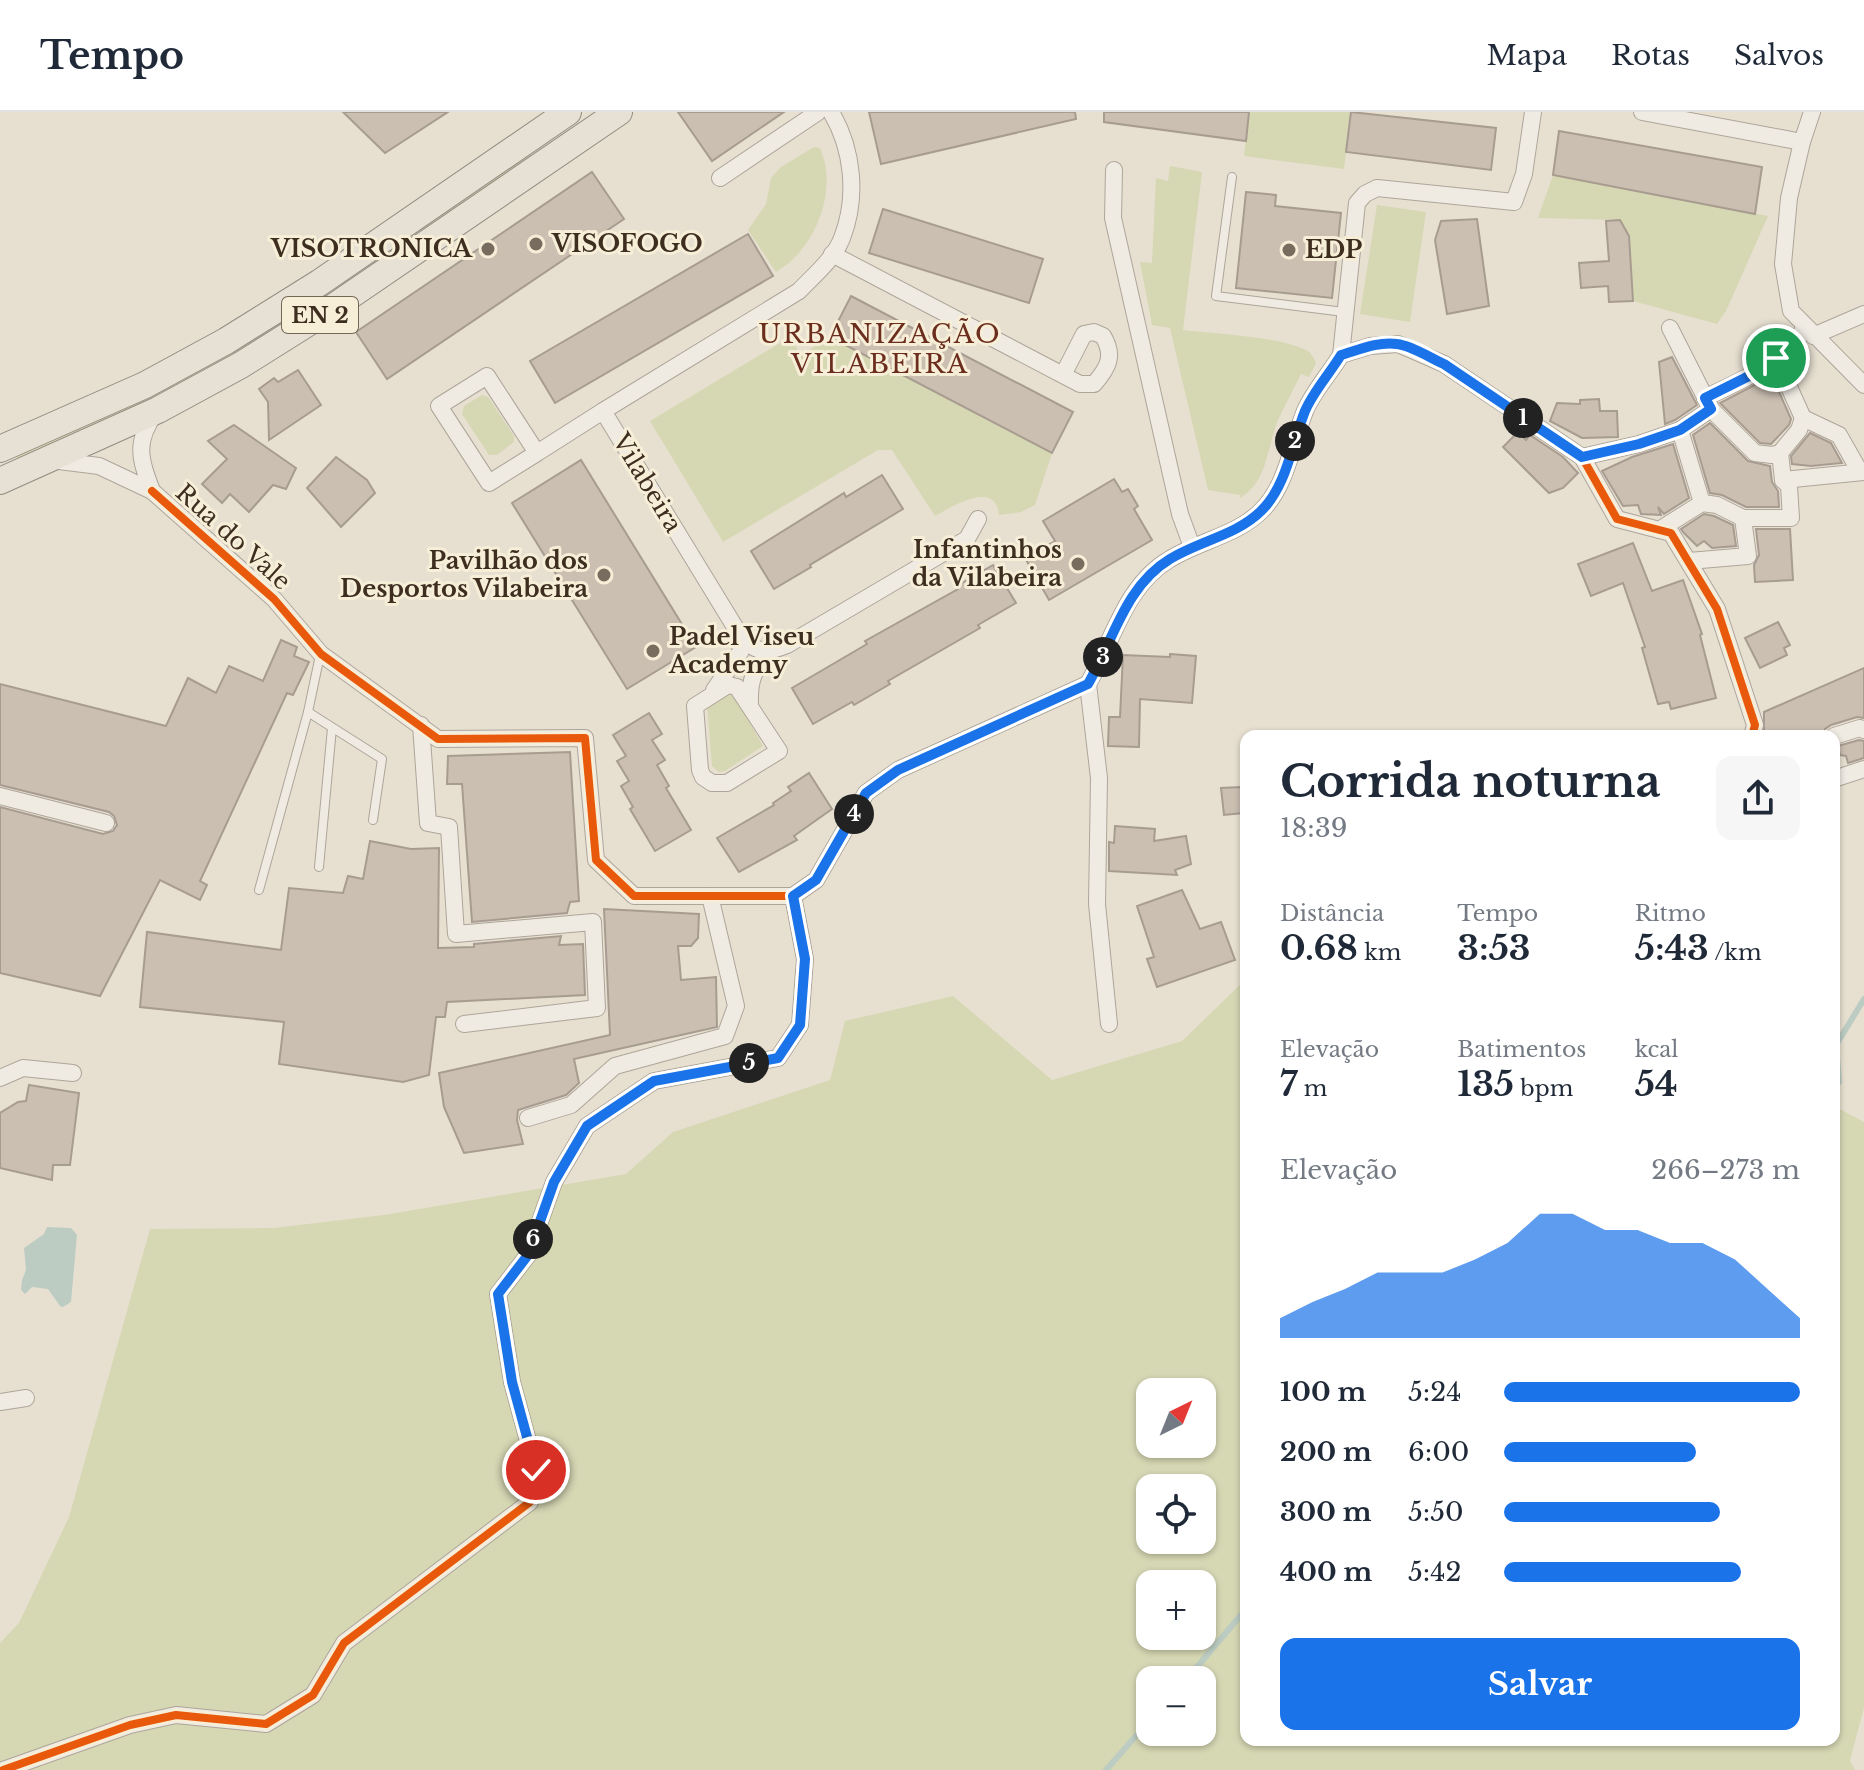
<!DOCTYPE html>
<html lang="pt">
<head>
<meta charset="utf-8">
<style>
	body { margin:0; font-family:"Libre Baskerville",serif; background:#f6f6f7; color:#1f2937; height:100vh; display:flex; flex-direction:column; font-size:30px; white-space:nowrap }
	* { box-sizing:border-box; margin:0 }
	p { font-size:26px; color:#747a83 }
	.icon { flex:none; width:44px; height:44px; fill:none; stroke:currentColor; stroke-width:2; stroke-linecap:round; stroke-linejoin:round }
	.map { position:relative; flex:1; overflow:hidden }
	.panel { position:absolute; left:1240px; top:618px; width:600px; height:1016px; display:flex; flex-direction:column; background:#fff; border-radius:16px; box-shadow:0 2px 6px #0004 }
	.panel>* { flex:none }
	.needle { width:52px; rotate:43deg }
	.fabs { position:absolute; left:1136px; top:1266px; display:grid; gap:16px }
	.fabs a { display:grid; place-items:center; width:80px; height:80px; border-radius:16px; background:#fff; box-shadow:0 2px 6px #0004; font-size:40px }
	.pin { position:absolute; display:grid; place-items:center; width:68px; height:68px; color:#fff; margin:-34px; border:4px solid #fff; border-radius:50%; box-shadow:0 2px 8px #0007 }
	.km { position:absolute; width:40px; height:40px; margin:-20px; border-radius:50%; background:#222; color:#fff; font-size:22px; line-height:40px; text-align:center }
	.round { display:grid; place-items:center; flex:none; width:84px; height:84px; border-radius:16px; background:#f6f6f7 }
	.headline { display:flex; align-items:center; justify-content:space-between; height:136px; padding:0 40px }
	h1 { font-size:44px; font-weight:700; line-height:60px }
	.metrics { display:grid; grid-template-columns:repeat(3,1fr); gap:12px; height:136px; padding:8px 40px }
	.metrics div { display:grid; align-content:center }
	.metrics b { font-size:34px; font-weight:700 }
	.metrics small { font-size:22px; font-weight:400 }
	.metrics p { font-size:22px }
	.chart { height:224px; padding:16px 40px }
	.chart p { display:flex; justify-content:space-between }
	.chart svg { width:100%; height:144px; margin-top:8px; fill:#1a73e8; opacity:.7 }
	.button { display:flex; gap:16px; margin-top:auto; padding:16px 40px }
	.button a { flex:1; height:92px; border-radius:16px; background:#1a73e8; color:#fff; font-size:32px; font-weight:700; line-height:92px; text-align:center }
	ul { padding:0 40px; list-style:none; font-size:26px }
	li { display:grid; grid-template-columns:128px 96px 1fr; align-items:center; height:60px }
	li i { height:20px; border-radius:10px; background:#1a73e8 }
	header { display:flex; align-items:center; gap:48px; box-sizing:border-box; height:112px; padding:0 40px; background:#fff; border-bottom:2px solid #e0e1e3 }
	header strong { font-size:38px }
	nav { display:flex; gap:44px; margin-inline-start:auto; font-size:28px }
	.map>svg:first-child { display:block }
	.green { fill:#d6d7b3; fill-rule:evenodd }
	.water { fill:#bcccc2 }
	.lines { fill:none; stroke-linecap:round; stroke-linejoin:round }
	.stream { stroke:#bcccc2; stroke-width:6 }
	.building { fill:#cbbfb2; stroke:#a89c90; stroke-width:2 }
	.service-casing { stroke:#ada599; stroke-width:10 }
	.minor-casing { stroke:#ada599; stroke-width:18 }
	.primary-casing { stroke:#928b80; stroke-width:28 }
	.service { stroke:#efebe3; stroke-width:8 }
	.minor { stroke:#efebe3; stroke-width:16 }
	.primary { stroke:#e6e1d4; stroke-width:26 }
	.cycleway-casing { stroke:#f7eed8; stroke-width:13 }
	.cycleway { stroke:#e8590c; stroke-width:8 }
	.route-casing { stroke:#fff; stroke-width:16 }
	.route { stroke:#1a73e8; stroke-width:10 }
	.poi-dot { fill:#786c5e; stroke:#f7eed8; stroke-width:3 }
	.labels { text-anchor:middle; stroke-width:6; stroke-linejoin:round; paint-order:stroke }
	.shield { fill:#f7eed8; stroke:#756857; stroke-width:2 }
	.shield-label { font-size:22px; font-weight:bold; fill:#3d2e20 }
	.poi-label { font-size:24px; font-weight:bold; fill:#3d2e20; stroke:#f7eed8; text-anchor:start }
	.street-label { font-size:24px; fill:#3d2e20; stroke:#f7eed8 }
	.neighbourhood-label { font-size:26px; letter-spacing:2px; fill:#6b2e1e; stroke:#f7eed8 }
</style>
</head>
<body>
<header>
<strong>Tempo</strong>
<nav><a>Mapa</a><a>Rotas</a><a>Salvos</a></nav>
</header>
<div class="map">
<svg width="1864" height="1658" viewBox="0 0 1864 1658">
	<rect width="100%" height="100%" fill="#e7e0d1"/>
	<g class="green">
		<path d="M 1249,0 L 1351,0 L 1344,57 L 1244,44 Z"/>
		<path d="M 814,35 L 820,36 C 839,78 815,138 776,160 L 748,118 L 766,92 L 771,66 L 781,55 Z"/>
		<path d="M 529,39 L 532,45 L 321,189 L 246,237 L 150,288 L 17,347 L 16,341 Z"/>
		<path d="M 1170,54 L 1202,60 L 1183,218 C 1216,222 1273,224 1304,237 C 1310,239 1313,244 1316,251 L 1309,265 L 1301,262 C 1294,277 1285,292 1278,308 C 1267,334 1268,370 1240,386 L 1240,383 L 1208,378 L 1170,216 L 1152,213 L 1140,150 L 1152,151 L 1156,66 L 1168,69 Z"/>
		<path d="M 1553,63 L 1768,104 L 1726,199 L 1717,212 L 1633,189 L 1629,124 L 1620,108 L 1538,106 Z"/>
		<path d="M 1377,93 L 1426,100 L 1410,210 L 1360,202 Z"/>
		<path d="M 790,225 L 801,243 L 830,225 L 1052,341 L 1035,393 L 1021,400 L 999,403 C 996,366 950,396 935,404 L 892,338 L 878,338 L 723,430 L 650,309 Z"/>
		<path d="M 482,283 L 488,285 L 514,324 L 514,330 L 497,343 L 489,343 L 462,302 L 464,294 Z"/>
		<path d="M 732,580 L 763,634 L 725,659 L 719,660 L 712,654 L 707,592 Z"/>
		<path d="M 1246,867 L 1246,1628 L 1834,1628 L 1834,994 L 1864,1010 L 1864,1595 L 1850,1649 L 1855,1658 L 0,1658 L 0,1531 L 19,1511 L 69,1405 L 150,1117 L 274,1116 L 384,1103 L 626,1062 L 673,1020 L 830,968 L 845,909 L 953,884 L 1052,968 L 1182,929 ZM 1150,1280 L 1202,1280 L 1202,1332 L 1150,1332 ZM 1150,1376 L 1202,1376 L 1202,1428 L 1150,1428 ZM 1150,1472 L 1202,1472 L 1202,1524 L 1150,1524 ZM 1150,1568 L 1202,1568 L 1202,1620 L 1150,1620 Z"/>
	</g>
	<path class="water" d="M 47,1115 L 71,1116 L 77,1123 L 71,1190 L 63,1195 L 60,1194 L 48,1177 L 32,1175 L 25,1182 L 21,1178 L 22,1168 L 26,1158 L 24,1136 L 44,1122 Z"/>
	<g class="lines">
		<g class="stream">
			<path d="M 1834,977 L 1839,970 L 1836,933 L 1864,887"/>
			<path d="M 1186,1568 L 1246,1497"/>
			<path d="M 1106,1658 L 1150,1608"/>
		</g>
	</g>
	<g class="building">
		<path d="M 343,0 L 448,0 L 385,41 Z"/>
		<path d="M 678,0 L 784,0 L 712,49 Z"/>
		<path d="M 869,0 L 1075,0 L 1076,7 L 881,52 Z"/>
		<path d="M 1104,0 L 1249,0 L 1246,29 L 1104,10 Z"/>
		<path d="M 1351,0 L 1496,16 L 1491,58 L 1346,40 Z"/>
		<path d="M 1559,19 L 1762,55 L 1755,102 L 1553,63 Z"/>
		<path d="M 592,60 L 624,107 L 387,267 L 356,220 Z"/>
		<path d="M 1246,80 L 1276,83 L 1275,94 L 1341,101 L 1332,186 L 1236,176 Z"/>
		<path d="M 883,97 L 1043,147 L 1029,191 L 869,141 Z"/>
		<path d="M 1477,107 L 1489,194 L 1447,202 L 1435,128 L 1441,109 Z"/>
		<path d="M 1620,108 L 1629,124 L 1633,189 L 1609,190 L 1608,174 L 1581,176 L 1579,151 L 1609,149 L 1606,109 Z"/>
		<path d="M 748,122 L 773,164 L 555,291 L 530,249 Z"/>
		<path d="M 851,184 L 1073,300 L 1052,341 L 830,225 Z"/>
		<path d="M 1672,245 L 1697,293 L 1675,308 L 1665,312 L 1659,250 Z"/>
		<path d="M 298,258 L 321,293 L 269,328 L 268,290 L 259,277 L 274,266 L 278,270 Z"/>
		<path d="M 1772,264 L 1791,307 L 1789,313 L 1771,332 L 1760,331 L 1720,291 Z"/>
		<path d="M 1599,287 L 1600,299 L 1617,299 L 1618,325 L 1582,326 L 1550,309 L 1557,291 L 1580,292 L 1580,288 Z"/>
		<path d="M 1710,311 L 1748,349 L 1770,354 L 1772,370 L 1778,379 L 1779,395 L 1746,395 L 1722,383 L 1710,381 L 1693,323 Z"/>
		<path d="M 234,313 L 296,356 L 286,377 L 273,373 L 249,400 L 230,382 L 222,391 L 202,372 L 227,347 L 208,329 Z"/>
		<path d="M 1518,320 L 1526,328 L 1530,323 L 1563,345 L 1578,361 L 1563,376 L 1549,381 L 1503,335 Z"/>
		<path d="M 1810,321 L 1831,331 L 1842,351 L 1811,354 L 1792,352 L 1791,344 Z"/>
		<path d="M 1673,332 L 1689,386 L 1664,402 L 1658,395 L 1661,403 L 1641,402 L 1638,393 L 1623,394 L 1602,359 L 1632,345 Z"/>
		<path d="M 336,345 L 367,368 L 375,381 L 341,415 L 307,376 Z"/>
		<path d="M 581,348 L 696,535 L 627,577 L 512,391 Z"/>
		<path d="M 882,363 L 903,397 L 810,453 L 811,455 L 774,477 L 751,439 L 844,381 L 846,385 Z"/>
		<path d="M 1114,367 L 1122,380 L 1128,377 L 1138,394 L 1134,397 L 1152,428 L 1049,488 L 1025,446 L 1055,429 L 1043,409 Z"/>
		<path d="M 1704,402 L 1714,404 L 1733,413 L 1736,434 L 1712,436 L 1704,429 L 1697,434 L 1684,421 L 1681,417 Z"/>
		<path d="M 1756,417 L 1790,417 L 1793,468 L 1755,470 L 1754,453 L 1759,443 Z"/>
		<path d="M 1633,431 L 1652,479 L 1683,468 L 1702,522 L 1700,523 L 1716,586 L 1671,597 L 1669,590 L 1658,592 L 1642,536 L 1645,535 L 1623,471 L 1591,484 L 1578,452 Z"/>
		<path d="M 993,453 L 1016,491 L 978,513 L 980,516 L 888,569 L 890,572 L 854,593 L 852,590 L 813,612 L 792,576 L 867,532 L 865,529 L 958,477 L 957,474 Z"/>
		<path d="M 1778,510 L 1790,533 L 1784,536 L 1787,543 L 1760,556 L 1745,526 Z"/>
		<path d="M 281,528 L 297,535 L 294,544 L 309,550 L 293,583 L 287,581 L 200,769 L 207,773 L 200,788 L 160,768 L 100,884 L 0,861 L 0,695 L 103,722 L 113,719 L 117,713 L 114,704 L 109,700 L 0,673 L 0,572 L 166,614 L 188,566 L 216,581 L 229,554 L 263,569 Z"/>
		<path d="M 1170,542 L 1196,544 L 1192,591 L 1140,587 L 1139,635 L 1108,634 L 1109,605 L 1120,605 L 1123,543 L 1170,545 Z"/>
		<path d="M 1864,556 L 1864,606 L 1857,605 L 1831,613 L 1825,617 L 1823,624 L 1764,624 L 1764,600 Z"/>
		<path d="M 649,601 L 662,622 L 652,628 L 665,648 L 657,653 L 669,674 L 666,676 L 691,718 L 655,739 L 630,697 L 633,695 L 621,674 L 629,669 L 617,649 L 626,644 L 613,623 Z"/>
		<path d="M 1859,628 L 1864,629 L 1864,646 L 1848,651 L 1846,644 L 1840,643 L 1838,634 Z"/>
		<path d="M 570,640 L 579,789 L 570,790 L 567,801 L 472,810 L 462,672 L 447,672 L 448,644 Z"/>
		<path d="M 809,661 L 832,697 L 794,724 L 797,728 L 739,760 L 717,726 L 774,693 L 773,691 L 791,679 L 788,675 Z"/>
		<path d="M 1241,675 L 1243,701 L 1224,703 L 1221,676 Z"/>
		<path d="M 1115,714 L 1155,717 L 1154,729 L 1186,724 L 1191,752 L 1175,758 L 1177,763 L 1109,759 L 1109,730 L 1114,731 Z"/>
		<path d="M 370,729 L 411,737 L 439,736 L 438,836 L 474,835 L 474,832 L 561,824 L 559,833 L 583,832 L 585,883 L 447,890 L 445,905 L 436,905 L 429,963 L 403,970 L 279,952 L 284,910 L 140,895 L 147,820 L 281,838 L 289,776 L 343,781 L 348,764 L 363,767 Z"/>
		<path d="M 1182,778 L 1200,817 L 1221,810 L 1235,848 L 1157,875 L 1147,847 L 1154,845 L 1137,794 Z"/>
		<path d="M 604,797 L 699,802 L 698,826 L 691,834 L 678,834 L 681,868 L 716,865 L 717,915 L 574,947 L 579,971 L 566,983 L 518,998 L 517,1008 L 523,1032 L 464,1041 L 444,995 L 439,961 L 610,923 Z"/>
		<path d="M 29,973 L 79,981 L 70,1053 L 53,1053 L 52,1068 L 0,1056 L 0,1001 L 18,990 L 26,989 Z"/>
	</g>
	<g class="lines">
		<defs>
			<g id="service">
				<path d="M 1232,65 L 1216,184 L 1344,200"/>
				<path d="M 320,543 L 308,600 L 382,647 L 373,708"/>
				<path d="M 319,755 L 332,616"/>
				<path d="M 259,778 L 308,600"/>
			</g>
			<g id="minor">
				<path d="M 831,0 C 853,37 858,85 842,126 C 834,147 814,163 799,179 L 603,299 L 738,520 C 753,540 764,543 787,533 L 967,427 L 978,407"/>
				<path d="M 1642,0 L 1802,30"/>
				<path d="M 1812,0 L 1802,30 L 1789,86 L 1783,152 L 1791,199 L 1864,273"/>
				<path d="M 1114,58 L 1113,106 L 1180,402 L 1192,435"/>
				<path d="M 720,66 L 818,0"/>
				<path d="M 832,142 L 1080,272 L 1094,272 C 1108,256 1115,244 1103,224 L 1094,220 L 1084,222 L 1063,263"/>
				<path d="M 1670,216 L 1711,297 L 1755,341 L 1772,343 L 1780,341 L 1799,318 L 1803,306"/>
				<path d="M 1813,224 L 1864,202"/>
				<path d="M 1341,243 L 1357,91 L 1365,82 L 1377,76 L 1514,90 L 1524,62 L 1533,0"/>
				<path d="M 1776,246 L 1803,306 L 1839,323 L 1860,360"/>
				<path d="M 1705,286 C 1739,269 1787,251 1804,216"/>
				<path d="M 537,341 L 489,371 L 439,294 L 487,264 L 537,341 L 603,299"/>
				<path d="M 1582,345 L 1639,332 L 1680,318 L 1711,297"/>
				<path d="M 51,348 L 99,354 L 152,379 C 140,347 134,330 156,300"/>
				<path d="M 1783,368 L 1864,360"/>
				<path d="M 152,379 L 274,487 L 321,542 L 438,627 L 585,626 L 596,748 L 634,784 L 793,784 L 816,768 L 866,681 L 898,658 L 1088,572 C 1113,529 1125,473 1170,447 C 1199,429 1237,423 1261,399 C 1287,374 1292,331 1305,299 C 1313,280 1330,261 1341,243 L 1370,234 L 1398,232 L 1444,252 L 1582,345 L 1617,407 L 1671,421 L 1717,497 L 1755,613 L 1752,624"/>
				<path d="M 1743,406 L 1791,406 L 1789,374 L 1783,368 L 1780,341"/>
				<path d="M 1659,418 L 1702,391 L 1680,318"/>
				<path d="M 1689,449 L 1748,444 L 1743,406 L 1717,393 L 1702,391"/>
				<path d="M 1088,572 L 1099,666 L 1097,792 L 1109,912"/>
				<path d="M 728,573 L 737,575 L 779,639 L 727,671 L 712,671 L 703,665 L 700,658 L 695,594 Z"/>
				<path d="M 714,578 L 741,539 L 739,522"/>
				<path d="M 750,591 C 749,569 754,556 770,541"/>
				<path d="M 421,613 L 428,711 L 449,715 L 456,822 L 593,810 L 597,896 L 464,912"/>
				<path d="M 1834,624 L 1860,616 L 1864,618"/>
				<path d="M 1834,667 L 1864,657"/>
				<path d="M 0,684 L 106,711"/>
				<path d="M 0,966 L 23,956 L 73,961"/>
				<path d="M 528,1006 L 571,993 L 615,954 L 725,924 L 736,894 L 710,784"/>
				<path d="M 0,1290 L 26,1286"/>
				<path d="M 3,1658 L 130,1613 L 176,1603 L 266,1612 L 313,1583 L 344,1531 L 530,1390 L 536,1358 L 512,1270 L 498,1182 L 528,1143 L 554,1070 L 587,1014 L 654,969 L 778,946 L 800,913 L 805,847 L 793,784"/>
			</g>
			<g id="primary">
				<path d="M 0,337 L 145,273 L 226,229 L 319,171 L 568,0"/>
				<path d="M 0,369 L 158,298 L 241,253 L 335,194 L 619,0"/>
			</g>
		</defs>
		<use href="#service" class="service-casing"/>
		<use href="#minor" class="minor-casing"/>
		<use href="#primary" class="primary-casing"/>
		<use href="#service" class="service"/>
		<use href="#minor" class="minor"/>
		<use href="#primary" class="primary"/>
		<defs>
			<g id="cycleway">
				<path d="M 152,379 L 274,487 L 321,542 L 438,627 L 585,626 L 596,748 L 634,784 L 793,784 L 816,768 L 866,681 L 898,658 L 1088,572 C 1113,529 1125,473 1170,447 C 1199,429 1237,423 1261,399 C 1287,374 1292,331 1305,299 C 1313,280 1330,261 1341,243 L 1370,234 L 1398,232 L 1444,252 L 1582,345 L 1617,407 L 1671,421 L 1717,497 L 1755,613 L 1752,624"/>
				<path d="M 3,1658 L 130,1613 L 176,1603 L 266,1612 L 313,1583 L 344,1531 L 530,1390 L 536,1358 L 512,1270 L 498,1182 L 528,1143 L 554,1070 L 587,1014 L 654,969 L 778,946 L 800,913 L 805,847 L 793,784"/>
			</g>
		</defs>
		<use href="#cycleway" class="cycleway-casing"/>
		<use href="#cycleway" class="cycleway"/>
	</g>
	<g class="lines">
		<defs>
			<path id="route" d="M 536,1358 L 512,1270 L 498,1182 L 528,1143 L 554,1070 L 587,1014 L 654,969 L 778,946 L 800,913 L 805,847 L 793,784 L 816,768 L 866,681 L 898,658 L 1088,572 C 1113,529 1125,474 1170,447 C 1199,429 1237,423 1261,399 C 1287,374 1292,331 1305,299 C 1313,280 1330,261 1341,243 C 1358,238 1379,229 1397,232 C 1413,234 1430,246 1444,252 L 1582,345 L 1639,332 L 1680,318 L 1711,297 L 1705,286 L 1763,257 L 1776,246"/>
		</defs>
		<use href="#route" class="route-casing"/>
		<use href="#route" class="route"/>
	</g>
	<g class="poi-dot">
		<circle cx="536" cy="132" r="8"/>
		<circle cx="488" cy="137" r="8"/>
		<circle cx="1289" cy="138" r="8"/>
		<circle cx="1078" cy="452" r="8"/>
		<circle cx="604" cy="463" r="8"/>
		<circle cx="653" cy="539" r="8"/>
	</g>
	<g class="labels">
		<rect class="shield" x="282" y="185" width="76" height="36" rx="6"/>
		<g class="shield-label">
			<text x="320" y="211">EN 2</text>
		</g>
		<g class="poi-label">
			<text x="552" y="140">VISOFOGO</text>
			<text x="472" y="145" text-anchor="end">VISOTRONICA</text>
			<text x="1305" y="146">EDP</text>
			<text x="1062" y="446" text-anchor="end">Infantinhos<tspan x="1062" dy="28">da Vilabeira</tspan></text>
			<text x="588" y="457" text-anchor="end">Pavilhão dos<tspan x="588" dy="28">Desportos Vilabeira</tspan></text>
			<text x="669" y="533">Padel Viseu<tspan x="669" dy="28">Academy</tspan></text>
		</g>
		<g class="street-label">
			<text transform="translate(647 371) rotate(59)" y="8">Vilabeira</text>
			<text transform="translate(233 425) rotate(42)" y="8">Rua do Vale</text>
		</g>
		<g class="neighbourhood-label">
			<text x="880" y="231">URBANIZAÇÃO<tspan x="880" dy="30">VILABEIRA</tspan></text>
		</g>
	</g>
</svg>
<div class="fabs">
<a><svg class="needle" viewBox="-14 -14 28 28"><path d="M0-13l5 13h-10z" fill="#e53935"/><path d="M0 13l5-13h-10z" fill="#747a83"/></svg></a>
<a><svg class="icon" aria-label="locate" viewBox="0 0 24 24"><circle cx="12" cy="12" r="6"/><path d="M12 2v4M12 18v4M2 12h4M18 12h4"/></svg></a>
<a>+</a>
<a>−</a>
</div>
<div class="pin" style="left:1776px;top:246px;background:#1e9e55"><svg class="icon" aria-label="arrive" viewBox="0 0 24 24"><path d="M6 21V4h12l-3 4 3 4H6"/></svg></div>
<div class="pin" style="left:536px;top:1358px;background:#d93025"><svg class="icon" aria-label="check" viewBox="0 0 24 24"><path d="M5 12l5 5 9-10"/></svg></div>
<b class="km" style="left:1523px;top:306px">1</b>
<b class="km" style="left:1295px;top:329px">2</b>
<b class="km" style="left:1103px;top:545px">3</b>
<b class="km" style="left:854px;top:702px">4</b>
<b class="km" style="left:749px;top:951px">5</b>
<b class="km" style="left:533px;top:1127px">6</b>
<section class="panel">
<div class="headline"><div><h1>Corrida noturna</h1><p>18:39</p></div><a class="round"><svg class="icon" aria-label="share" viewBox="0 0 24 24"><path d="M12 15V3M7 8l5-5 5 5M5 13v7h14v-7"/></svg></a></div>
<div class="metrics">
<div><p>Distância</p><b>0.68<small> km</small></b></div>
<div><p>Tempo</p><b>3:53</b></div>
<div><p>Ritmo</p><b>5:43<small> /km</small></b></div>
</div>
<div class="metrics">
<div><p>Elevação</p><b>7<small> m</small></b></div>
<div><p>Batimentos</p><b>135<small> bpm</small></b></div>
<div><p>kcal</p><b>54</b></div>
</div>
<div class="chart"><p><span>Elevação</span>266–273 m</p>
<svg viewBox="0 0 160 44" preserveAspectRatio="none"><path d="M0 44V38L10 33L20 29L30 24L40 24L50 24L60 20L70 15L80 6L90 6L100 11L110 11L120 15L130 15L140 20L150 29L160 38V44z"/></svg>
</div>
<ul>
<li><b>100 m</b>5:24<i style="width:100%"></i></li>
<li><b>200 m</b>6:00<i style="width:65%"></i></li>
<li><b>300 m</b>5:50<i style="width:73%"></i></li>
<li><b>400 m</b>5:42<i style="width:80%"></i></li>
</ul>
<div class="button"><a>Salvar</a></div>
</section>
</div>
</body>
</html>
